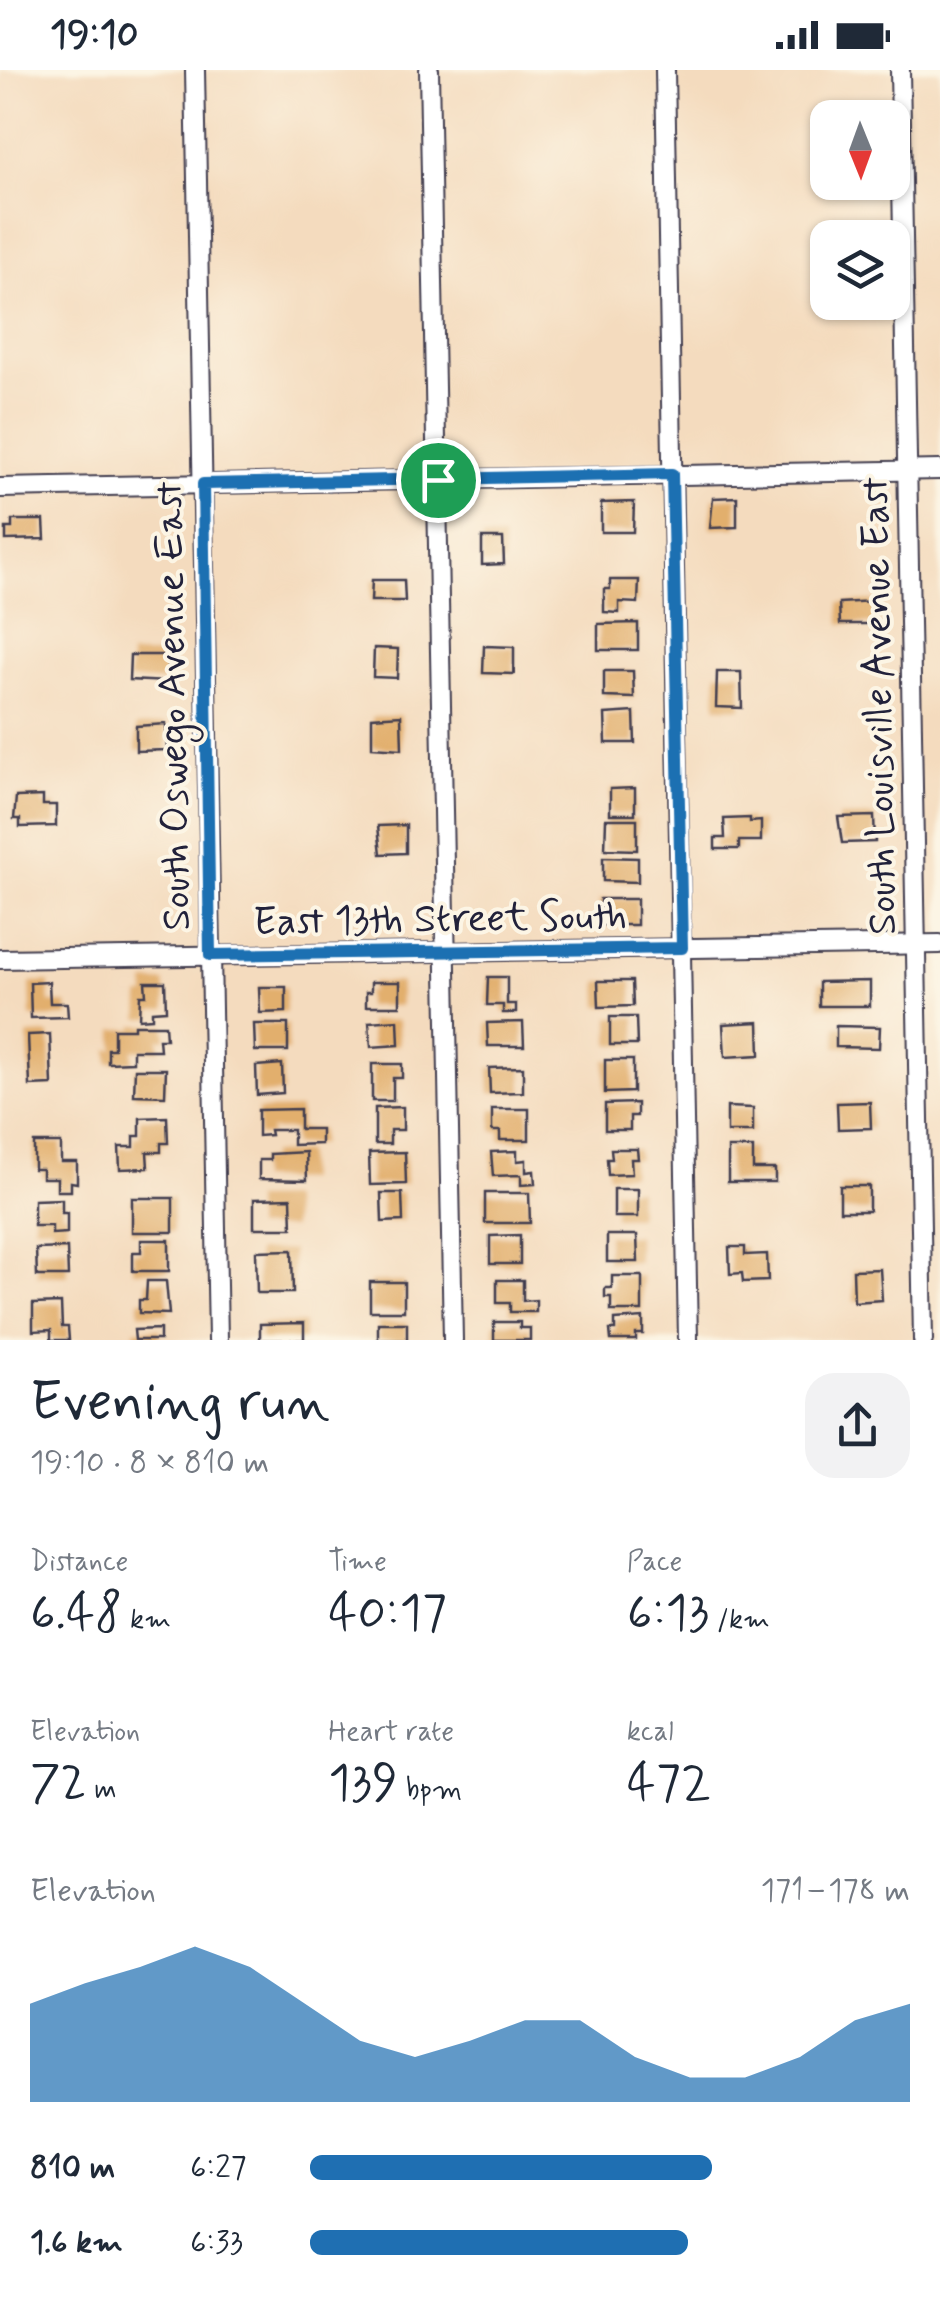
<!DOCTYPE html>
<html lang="en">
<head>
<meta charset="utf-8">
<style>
	body { margin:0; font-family:Mynerve,sans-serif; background:#f2f2f3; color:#1f2937; height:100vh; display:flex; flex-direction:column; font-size:38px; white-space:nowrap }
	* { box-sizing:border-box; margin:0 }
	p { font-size:32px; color:#747a83 }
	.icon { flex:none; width:55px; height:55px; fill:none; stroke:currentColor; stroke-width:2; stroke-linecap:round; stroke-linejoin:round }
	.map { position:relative; height:1270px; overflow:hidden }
	.drawer { display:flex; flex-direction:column; background:#fff; flex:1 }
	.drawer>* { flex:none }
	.needle { width:65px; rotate:179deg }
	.buttons { position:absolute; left:810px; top:30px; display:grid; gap:20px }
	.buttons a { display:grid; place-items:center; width:100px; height:100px; border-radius:20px; background:#fff; box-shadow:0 2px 8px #0004; font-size:50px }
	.pin { position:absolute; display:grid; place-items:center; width:85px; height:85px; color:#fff; margin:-42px; border:5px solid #fff; border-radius:50%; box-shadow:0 2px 10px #0007 }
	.round { display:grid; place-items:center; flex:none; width:105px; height:105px; border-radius:30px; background:#f2f2f3 }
	.head { display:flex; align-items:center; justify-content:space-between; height:170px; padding:0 30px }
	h1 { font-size:55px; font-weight:600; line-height:75px }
	.metrics { display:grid; grid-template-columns:repeat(3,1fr); gap:15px; height:170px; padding:10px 30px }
	.metrics div { display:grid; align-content:center }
	.metrics b { font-size:50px; font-weight:600 }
	.metrics small { font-size:28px; font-weight:400 }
	.metrics p { font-size:28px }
	.chart { height:280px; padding:20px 30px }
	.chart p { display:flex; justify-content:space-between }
	.chart svg { width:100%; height:180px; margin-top:10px; fill:#1f6fb2; opacity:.7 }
	ul { padding:0 30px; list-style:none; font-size:32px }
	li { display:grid; grid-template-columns:160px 120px 1fr; align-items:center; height:75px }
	li i { height:25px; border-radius:12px; background:#1f6fb2 }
	.status { display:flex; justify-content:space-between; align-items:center; height:70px; padding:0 50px; background:#fff; direction:ltr }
	.status svg { height:28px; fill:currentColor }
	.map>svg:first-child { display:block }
	.building { fill:#e2af6d }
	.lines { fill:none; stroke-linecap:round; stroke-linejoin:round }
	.minor-casing { stroke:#423e4f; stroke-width:22 }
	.minor { stroke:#fff; stroke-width:18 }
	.route-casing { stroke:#fff; stroke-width:20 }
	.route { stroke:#1f6fb2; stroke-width:12 }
	.labels { text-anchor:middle; stroke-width:8; stroke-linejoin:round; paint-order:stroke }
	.street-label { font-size:40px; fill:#22223b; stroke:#fcf5e5 }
</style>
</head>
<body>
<div class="status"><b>19:10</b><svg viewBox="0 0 49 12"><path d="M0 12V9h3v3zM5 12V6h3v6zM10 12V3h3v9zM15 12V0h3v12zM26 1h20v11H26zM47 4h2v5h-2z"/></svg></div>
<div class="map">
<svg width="940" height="1270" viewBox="0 0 940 1270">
	<rect width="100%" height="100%" fill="#fcf5e5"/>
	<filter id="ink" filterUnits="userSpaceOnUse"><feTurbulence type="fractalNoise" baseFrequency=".01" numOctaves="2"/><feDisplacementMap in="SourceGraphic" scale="20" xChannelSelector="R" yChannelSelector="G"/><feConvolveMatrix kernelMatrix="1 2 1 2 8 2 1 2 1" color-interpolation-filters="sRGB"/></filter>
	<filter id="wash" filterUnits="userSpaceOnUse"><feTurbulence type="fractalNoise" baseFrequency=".0048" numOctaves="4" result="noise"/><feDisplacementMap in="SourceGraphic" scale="40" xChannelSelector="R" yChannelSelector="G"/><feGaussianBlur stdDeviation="2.25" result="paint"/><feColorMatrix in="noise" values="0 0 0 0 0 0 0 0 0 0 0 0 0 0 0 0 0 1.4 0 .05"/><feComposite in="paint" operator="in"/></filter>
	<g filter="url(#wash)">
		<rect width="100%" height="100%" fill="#f4dbbe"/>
		<g id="blocks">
			<g class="building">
				<path d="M 737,427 L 737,457 L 710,458 L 713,428 Z"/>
				<path d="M 634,432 L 633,462 L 601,462 L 601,433 Z"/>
				<path d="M 12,450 L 44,450 L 45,469 L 6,470 L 6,458 L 12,458 Z"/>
				<path d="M 482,468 L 503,468 L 504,494 L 482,495 Z"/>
				<path d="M 372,510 L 404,510 L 405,531 L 371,531 Z"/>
				<path d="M 610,510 L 639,510 L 638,533 L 619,532 L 619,543 L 604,542 L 604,519 L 610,519 Z"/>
				<path d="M 874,531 L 874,554 L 840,554 L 839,533 Z"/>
				<path d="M 638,553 L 638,580 L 598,580 L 598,554 Z"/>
				<path d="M 484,576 L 514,577 L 514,604 L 483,603 Z"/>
				<path d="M 374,578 L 398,579 L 397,608 L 373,607 Z"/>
				<path d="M 130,585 L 168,585 L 168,612 L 129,610 Z"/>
				<path d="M 604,601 L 633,601 L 634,628 L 604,627 Z"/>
				<path d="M 717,602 L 741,602 L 742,638 L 716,637 Z"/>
				<path d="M 634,642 L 635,673 L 606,673 L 605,644 Z"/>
				<path d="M 401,645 L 402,679 L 372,677 L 372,647 Z"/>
				<path d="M 166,654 L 167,680 L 136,681 L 136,656 Z"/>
				<path d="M 635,718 L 635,744 L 610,744 L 610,719 Z"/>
				<path d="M 43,726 L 43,735 L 56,735 L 56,756 L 20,757 L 20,749 L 14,749 L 16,727 Z"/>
				<path d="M 874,746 L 875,772 L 842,773 L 838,747 Z"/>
				<path d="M 750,748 L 750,752 L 761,751 L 761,771 L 739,771 L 739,779 L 715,779 L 715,768 L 725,768 L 724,749 Z"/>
				<path d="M 606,749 L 637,749 L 637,780 L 605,779 Z"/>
				<path d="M 406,755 L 406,783 L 381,784 L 378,756 Z"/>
				<path d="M 603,787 L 638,788 L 638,812 L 603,811 Z"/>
				<rect x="600" y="829" width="37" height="26"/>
				<path d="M 488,907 L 507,907 L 507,934 L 516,934 L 516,943 L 503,943 L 503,935 L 487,935 Z"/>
				<path d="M 598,911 L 632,911 L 633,936 L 599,937 Z"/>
				<path d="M 870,911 L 870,936 L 819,936 L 819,912 Z"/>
				<path d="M 49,912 L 50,933 L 67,933 L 68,947 L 31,948 L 30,913 Z"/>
				<path d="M 145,912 L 165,912 L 166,940 L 152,941 L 152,948 L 139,949 L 140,925 L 146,925 Z"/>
				<path d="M 371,912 L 400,912 L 400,936 L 366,936 L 366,922 L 371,922 Z"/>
				<path d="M 259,917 L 286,917 L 286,942 L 260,943 Z"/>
				<path d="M 610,947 L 636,947 L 637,975 L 610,975 Z"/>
				<path d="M 398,950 L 399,975 L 371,977 L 369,952 Z"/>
				<path d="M 523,952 L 524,976 L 488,976 L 487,953 Z"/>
				<path d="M 759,952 L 760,985 L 725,987 L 723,954 Z"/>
				<path d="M 254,954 L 288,954 L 288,981 L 255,981 Z"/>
				<path d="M 134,955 L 165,955 L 166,969 L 159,969 L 160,980 L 133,980 L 133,992 L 108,993 L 108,979 L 114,979 L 114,959 L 134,959 Z"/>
				<path d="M 836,956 L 880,957 L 879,978 L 836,977 Z"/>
				<path d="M 50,964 L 52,1015 L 30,1016 L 28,965 Z"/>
				<path d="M 605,990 L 633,990 L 633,1022 L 605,1023 Z"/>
				<path d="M 282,994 L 283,1023 L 257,1025 L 256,996 Z"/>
				<path d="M 372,994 L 402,994 L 402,1008 L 393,1008 L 393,1031 L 372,1031 Z"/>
				<path d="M 523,997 L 523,1022 L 490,1023 L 489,998 Z"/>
				<path d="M 135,999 L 166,999 L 165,1026 L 134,1025 Z"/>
				<path d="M 870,1032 L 871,1058 L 838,1059 L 837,1033 Z"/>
				<path d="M 637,1033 L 637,1046 L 630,1046 L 630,1060 L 605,1060 L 605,1034 Z"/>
				<path d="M 403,1037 L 403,1060 L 390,1060 L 390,1074 L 375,1074 L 375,1038 Z"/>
				<path d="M 727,1037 L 753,1038 L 753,1062 L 727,1062 Z"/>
				<path d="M 300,1039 L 300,1059 L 321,1059 L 321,1074 L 293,1075 L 293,1060 L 270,1060 L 271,1065 L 258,1066 L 258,1040 Z"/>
				<path d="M 492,1039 L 529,1039 L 529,1070 L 500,1070 L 500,1061 L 492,1061 Z"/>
				<path d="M 167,1047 L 168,1073 L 161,1073 L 161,1082 L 147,1082 L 148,1098 L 120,1099 L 119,1077 L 134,1077 L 134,1066 L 140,1066 L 140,1048 Z"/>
				<path d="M 34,1073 L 61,1073 L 61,1092 L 77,1092 L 77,1113 L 71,1112 L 71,1121 L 57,1121 L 57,1108 L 42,1108 L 42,1099 L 34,1099 Z"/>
				<path d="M 728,1078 L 753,1078 L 753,1099 L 775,1099 L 775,1112 L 728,1112 Z"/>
				<path d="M 611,1079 L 637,1079 L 638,1089 L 631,1089 L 632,1104 L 608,1105 L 607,1089 L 612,1089 Z"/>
				<path d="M 517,1081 L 517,1091 L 526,1090 L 526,1102 L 534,1101 L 535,1114 L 521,1115 L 521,1105 L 493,1106 L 491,1082 Z"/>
				<path d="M 306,1082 L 307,1110 L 259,1109 L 259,1090 L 270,1090 L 270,1084 Z"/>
				<path d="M 405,1082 L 406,1114 L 370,1115 L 369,1083 Z"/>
				<rect x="840" y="1116" width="29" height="25"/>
				<rect x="614" y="1119" width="24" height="28"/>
				<path d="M 381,1123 L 402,1123 L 403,1151 L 382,1152 Z"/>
				<path d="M 485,1123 L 529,1123 L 530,1153 L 485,1153 Z"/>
				<rect x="132" y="1128" width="41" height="34"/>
				<path d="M 291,1128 L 292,1158 L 254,1158 L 254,1129 Z"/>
				<path d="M 62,1129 L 62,1143 L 67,1143 L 67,1163 L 52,1164 L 52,1156 L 34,1156 L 34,1130 Z"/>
				<path d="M 520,1165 L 520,1194 L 490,1194 L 490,1166 Z"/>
				<path d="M 607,1165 L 637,1165 L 638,1192 L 607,1192 Z"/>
				<path d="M 141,1170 L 169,1170 L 169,1201 L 133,1201 L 133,1182 L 141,1182 Z"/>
				<path d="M 729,1177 L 745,1177 L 745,1185 L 767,1184 L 768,1211 L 743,1212 L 742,1203 L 730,1204 Z"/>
				<path d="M 67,1178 L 68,1206 L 37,1206 L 36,1179 Z"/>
				<path d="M 292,1180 L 293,1223 L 257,1223 L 256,1181 Z"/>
				<path d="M 880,1199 L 882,1230 L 854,1232 L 853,1200 Z"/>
				<path d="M 612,1206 L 642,1206 L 642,1241 L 611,1241 L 611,1227 L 605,1227 L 605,1218 L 612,1218 Z"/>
				<path d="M 497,1210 L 523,1210 L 523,1231 L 536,1230 L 536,1242 L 510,1242 L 510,1233 L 497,1233 Z"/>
				<path d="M 147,1211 L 166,1211 L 169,1244 L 139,1243 L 139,1230 L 146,1230 Z"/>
				<rect x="370" y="1212" width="34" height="29"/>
				<path d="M 61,1233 L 62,1257 L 68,1257 L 69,1270 L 51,1270 L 51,1260 L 33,1261 L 33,1234 Z"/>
				<path d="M 643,1248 L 643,1264 L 636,1264 L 636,1270 L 611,1270 L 610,1260 L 615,1260 L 615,1250 Z"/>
				<path d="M 494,1252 L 520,1252 L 520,1258 L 530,1258 L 530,1270 L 494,1270 Z"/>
				<path d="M 304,1253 L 304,1270 L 260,1270 L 260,1254 Z"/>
				<rect x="378" y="1253" width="29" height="17"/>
				<path d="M 160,1259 L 160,1270 L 135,1270 L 134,1260 Z"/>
			</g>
		</g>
	</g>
	<g filter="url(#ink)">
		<use href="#blocks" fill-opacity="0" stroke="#423e4f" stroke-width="2.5"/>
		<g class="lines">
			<defs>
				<g id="minor">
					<path d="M 195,0 L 218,1270"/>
					<path d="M 429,0 L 453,1270"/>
					<path d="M 665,0 L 688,1270"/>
					<path d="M 900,0 L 923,1270"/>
					<path d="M 0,418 L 940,400"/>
					<path d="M 0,889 L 940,874"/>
				</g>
			</defs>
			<use href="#minor" class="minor-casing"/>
			<use href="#minor" class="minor"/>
		</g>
	</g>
	<g class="lines" filter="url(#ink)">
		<defs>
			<path id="route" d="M 672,404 L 682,878 L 210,885 L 203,414 Z"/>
		</defs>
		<use href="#route" class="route-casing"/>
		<use href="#route" class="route"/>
	</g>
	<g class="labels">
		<g class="street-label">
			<text transform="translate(171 636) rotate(-91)" y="14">South Oswego Avenue East</text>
			<text transform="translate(877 636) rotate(-91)" y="14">South Louisville Avenue East</text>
			<text transform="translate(440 847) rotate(-1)" y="14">East 13th Street South</text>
		</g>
	</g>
</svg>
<div class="buttons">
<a><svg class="needle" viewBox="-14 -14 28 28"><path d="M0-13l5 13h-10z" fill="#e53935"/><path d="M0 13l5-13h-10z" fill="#747a83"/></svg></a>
<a><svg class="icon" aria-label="layers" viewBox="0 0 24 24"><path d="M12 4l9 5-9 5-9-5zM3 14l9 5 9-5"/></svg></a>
</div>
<div class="pin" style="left:438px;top:410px;background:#1e9e55"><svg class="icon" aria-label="arrive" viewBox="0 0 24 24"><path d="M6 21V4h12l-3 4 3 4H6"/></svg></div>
</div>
<section class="drawer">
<div class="head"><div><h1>Evening run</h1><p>19:10 · 8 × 810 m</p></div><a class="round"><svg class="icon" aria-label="share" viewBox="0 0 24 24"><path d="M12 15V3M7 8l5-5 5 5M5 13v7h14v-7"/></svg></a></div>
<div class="metrics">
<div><p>Distance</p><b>6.48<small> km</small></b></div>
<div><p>Time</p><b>40:17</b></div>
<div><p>Pace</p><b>6:13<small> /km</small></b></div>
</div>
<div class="metrics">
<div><p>Elevation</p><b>72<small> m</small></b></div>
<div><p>Heart rate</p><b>139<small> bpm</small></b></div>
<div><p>kcal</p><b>472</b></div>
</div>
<div class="chart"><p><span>Elevation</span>171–178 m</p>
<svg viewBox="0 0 160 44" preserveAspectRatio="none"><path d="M0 44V20L10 15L20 11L30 6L40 11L50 20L60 29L70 33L80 29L90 24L100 24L110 33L120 38L130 38L140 33L150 24L160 20V44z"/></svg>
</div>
<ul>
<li><b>810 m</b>6:27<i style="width:67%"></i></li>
<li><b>1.6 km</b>6:33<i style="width:63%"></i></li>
</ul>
</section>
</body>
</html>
